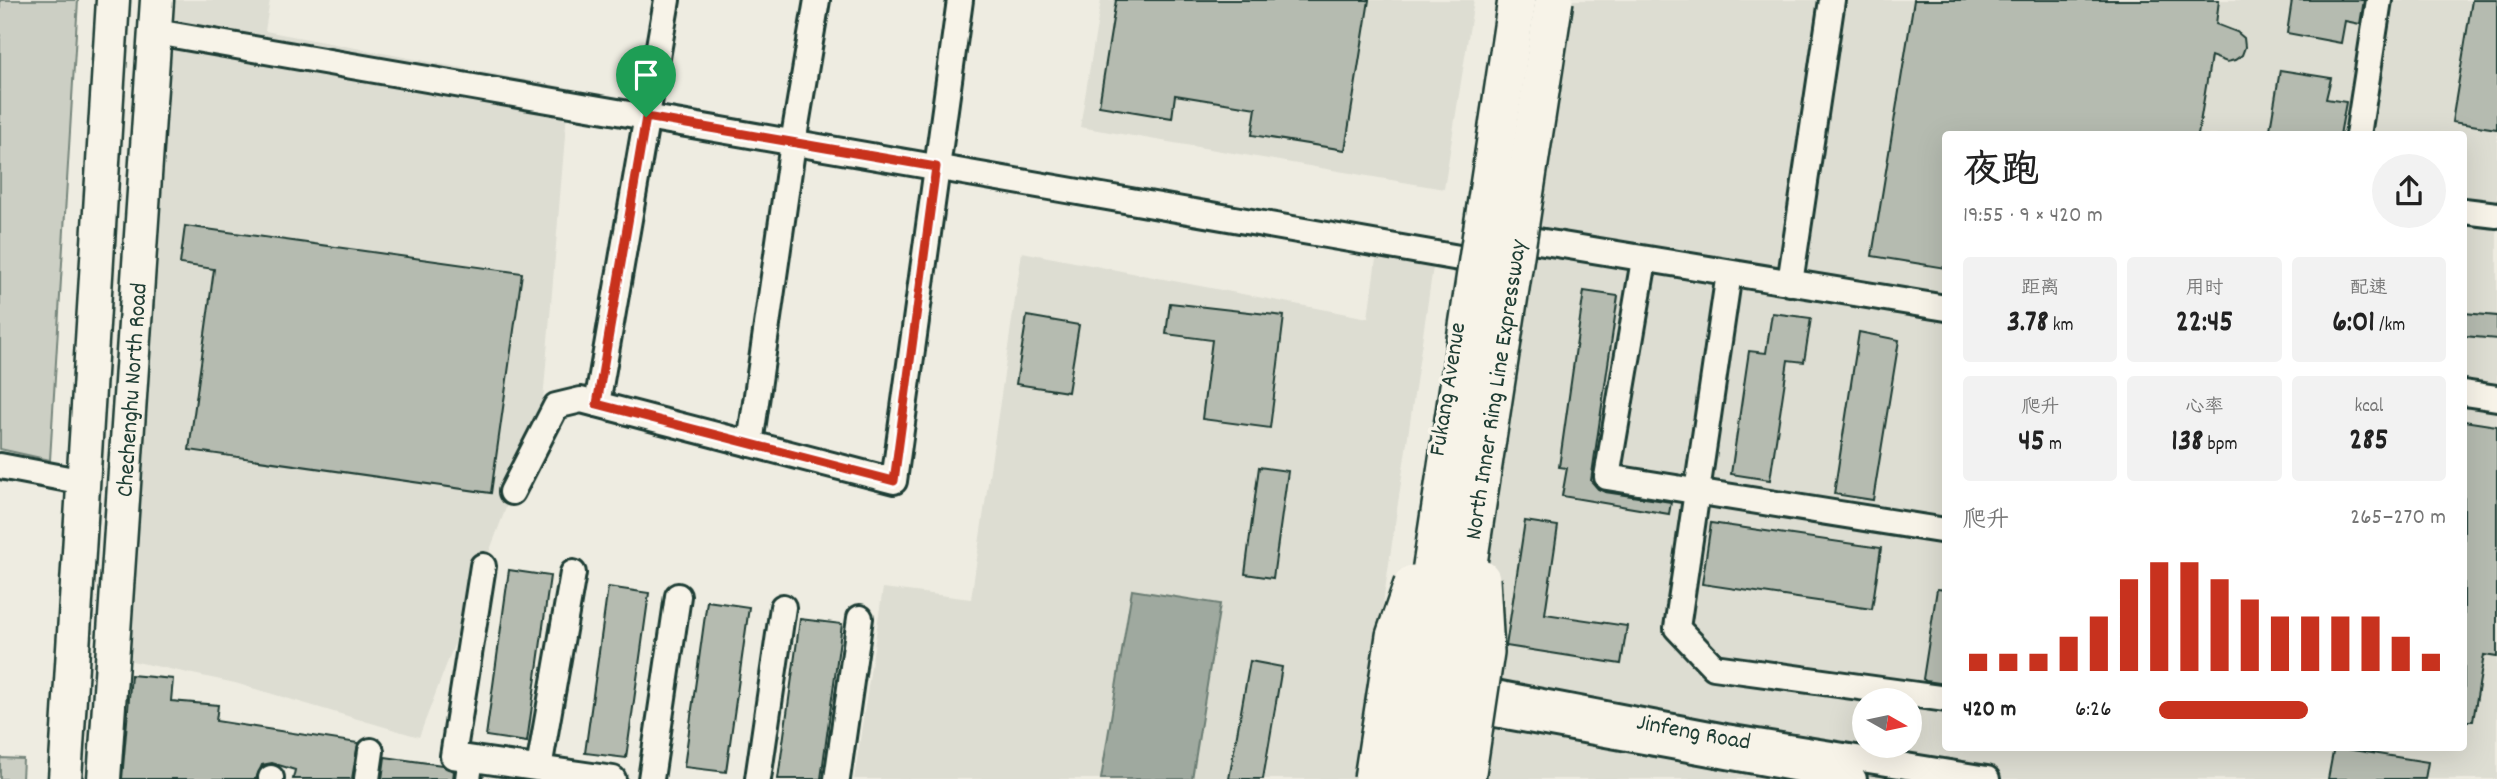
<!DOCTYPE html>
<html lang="zh">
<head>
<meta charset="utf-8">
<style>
	body { margin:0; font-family:Dekko,"LXGW WenKai TC",sans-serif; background:#f2f2f2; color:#222; height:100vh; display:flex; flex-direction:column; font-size:26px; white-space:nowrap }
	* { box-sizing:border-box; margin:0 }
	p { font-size:23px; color:#767676 }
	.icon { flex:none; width:38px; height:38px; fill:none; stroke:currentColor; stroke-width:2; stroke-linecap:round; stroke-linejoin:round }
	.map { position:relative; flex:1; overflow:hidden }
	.panel { position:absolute; left:1942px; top:131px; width:525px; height:620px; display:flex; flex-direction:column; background:#fff; border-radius:7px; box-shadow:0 7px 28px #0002 }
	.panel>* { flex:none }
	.needle { width:46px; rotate:99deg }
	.controls { position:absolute; left:1852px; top:688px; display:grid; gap:14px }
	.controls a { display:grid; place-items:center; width:70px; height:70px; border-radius:50%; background:#fff; box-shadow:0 7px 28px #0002; font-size:35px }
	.pin { position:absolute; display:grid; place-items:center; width:60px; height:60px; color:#fff; margin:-72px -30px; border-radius:50% 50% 50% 0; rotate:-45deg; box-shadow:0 0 7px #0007 }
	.pin .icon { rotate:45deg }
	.round { display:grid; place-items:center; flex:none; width:74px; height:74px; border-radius:37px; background:#f2f2f2 }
	.head { display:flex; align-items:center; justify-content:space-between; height:119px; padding:0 21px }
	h1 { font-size:38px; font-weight:800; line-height:52px }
	.figures { display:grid; grid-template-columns:repeat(3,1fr); gap:10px; height:119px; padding:7px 21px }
	.figures div { display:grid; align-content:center; border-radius:7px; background:#f2f2f2; text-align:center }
	.figures b { font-size:30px; font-weight:800 }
	.figures small { font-size:19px; font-weight:400 }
	.figures p { font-size:19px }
	.chart { height:196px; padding:14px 21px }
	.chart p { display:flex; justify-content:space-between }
	.chart svg { width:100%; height:126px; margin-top:7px; stroke:#c8321e; stroke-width:6 }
	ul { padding:0 21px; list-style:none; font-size:23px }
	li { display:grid; grid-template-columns:112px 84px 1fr; align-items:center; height:52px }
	li i { height:18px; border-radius:9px; background:#c8321e }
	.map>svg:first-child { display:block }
	.built { fill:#ddddd2; fill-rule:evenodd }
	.green { fill:#cccfc4; stroke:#76867c; stroke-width:2 }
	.water { fill:#9fa99f; stroke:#6c7e74; stroke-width:2 }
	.building { fill:#b5bbb0; stroke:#1f3d34; stroke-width:2 }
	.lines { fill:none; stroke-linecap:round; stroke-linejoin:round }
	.minor-casing { stroke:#1f3d34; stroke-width:30 }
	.major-casing { stroke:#1f3d34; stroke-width:37 }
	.minor { stroke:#f7f3e8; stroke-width:24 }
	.major { stroke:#f7f3e8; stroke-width:32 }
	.highway-bridge-casing { stroke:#1f3d34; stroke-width:42; stroke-linecap:butt }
	.highway-bridge { stroke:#f7f3e8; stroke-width:37 }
	.route-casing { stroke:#fff; stroke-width:14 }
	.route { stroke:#c8321e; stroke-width:9 }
	.labels { text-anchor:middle; stroke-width:7; stroke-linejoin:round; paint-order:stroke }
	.street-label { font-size:24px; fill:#1f3d34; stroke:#f7f3e8 }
</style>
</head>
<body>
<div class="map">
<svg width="2497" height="779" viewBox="0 0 2497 779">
	<rect width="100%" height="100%" fill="#eeece1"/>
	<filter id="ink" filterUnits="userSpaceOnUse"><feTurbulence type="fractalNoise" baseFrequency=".0143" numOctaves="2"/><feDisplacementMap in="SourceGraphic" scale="14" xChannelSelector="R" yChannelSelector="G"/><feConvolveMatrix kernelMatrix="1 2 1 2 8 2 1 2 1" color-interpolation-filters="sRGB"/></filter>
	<g filter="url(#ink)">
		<g class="built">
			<path d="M 157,0 L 270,0 L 265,31 L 569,88 L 542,413 L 419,737 L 235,683 L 113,657 Z"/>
			<path d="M 1101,0 L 1474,0 L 1444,189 L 1080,127 Z"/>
			<path d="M 1568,0 L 2497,0 L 2497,779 L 1418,779 ZM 1946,135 L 2464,135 L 2464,747 L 1946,747 ZM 1864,700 L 1909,700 L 1909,746 L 1864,746 Z"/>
			<path d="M 1378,244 L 1435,254 L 1357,779 L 854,779 L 883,588 L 971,599 L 1022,252 L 1368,318 Z"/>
		</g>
		<g class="green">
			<path d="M 0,0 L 78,0 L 50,460 L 0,449 Z"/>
			<path d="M 0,758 L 23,759 L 22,779 L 0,779 Z"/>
		</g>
		<path class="water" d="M 1132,590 L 1220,604 L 1192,779 L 1101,779 Z"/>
		<g class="building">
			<path d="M 1116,0 L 1369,0 L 1345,150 L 1252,135 L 1256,108 L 1175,95 L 1172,118 L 1099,106 Z"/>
			<path d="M 1914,0 L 2219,0 L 2216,24 L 2237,32 L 2244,38 L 2245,47 L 2242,55 L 2235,60 L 2227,62 L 2211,56 L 2198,135 L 1946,135 L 1946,268 L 1872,256 Z"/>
			<path d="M 2292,0 L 2364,0 L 2360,24 L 2345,21 L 2341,43 L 2287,33 Z"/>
			<path d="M 2472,0 L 2497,0 L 2497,129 L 2452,122 Z"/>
			<path d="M 2280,70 L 2331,78 L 2326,99 L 2346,102 L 2340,135 L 2269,135 Z"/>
			<path d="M 185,226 L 522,273 L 491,493 L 189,450 L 214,269 L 180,264 Z"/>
			<path d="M 1584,291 L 1618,296 L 1591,481 L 1598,489 L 1605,492 L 1671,502 L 1669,514 L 1562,496 L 1567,468 L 1559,467 Z"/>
			<path d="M 1170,303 L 1284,316 L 1270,428 L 1202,419 L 1212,340 L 1166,334 Z"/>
			<path d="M 1772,313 L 1811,318 L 1804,362 L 1788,360 L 1770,480 L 1731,474 L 1749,351 L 1766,353 Z"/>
			<path d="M 2464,313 L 2497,316 L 2497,339 L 2464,336 Z"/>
			<path d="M 1027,316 L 1079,325 L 1068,392 L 1016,384 Z"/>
			<path d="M 1859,332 L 1899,340 L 1873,500 L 1834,494 Z"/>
			<path d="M 2464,421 L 2497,426 L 2497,657 L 2484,655 L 2473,721 L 2464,721 Z"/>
			<path d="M 1259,467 L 1288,471 L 1273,578 L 1245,574 Z"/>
			<path d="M 1525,521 L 1558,526 L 1545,614 L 1627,626 L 1621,664 L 1506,646 Z"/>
			<path d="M 1711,523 L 1881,548 L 1872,609 L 1702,584 Z"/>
			<path d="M 509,570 L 550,576 L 527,742 L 486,736 Z"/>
			<path d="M 608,587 L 649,593 L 626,758 L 585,753 Z"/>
			<path d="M 1937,589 L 1946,590 L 1946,684 L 1926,681 L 1923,679 Z"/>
			<path d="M 707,601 L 749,607 L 726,772 L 684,767 Z"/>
			<path d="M 800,619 L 842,624 L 821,779 L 778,779 Z"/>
			<path d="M 1250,661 L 1282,667 L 1263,779 L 1229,779 Z"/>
			<path d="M 131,675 L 173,679 L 171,701 L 218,705 L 216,721 L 358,743 L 352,779 L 293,779 L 295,770 L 272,763 L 262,765 L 256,779 L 122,779 Z"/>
			<path d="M 2334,747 L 2428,762 L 2425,779 L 2328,779 Z"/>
			<path d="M 385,757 L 442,765 L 454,771 L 453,779 L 382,779 Z"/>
		</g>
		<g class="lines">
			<defs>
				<g id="minor">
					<path d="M 156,32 L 1465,259"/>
					<path d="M 2358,135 L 2379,0"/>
					<path d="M 2464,211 L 2497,215"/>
					<path d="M 1532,240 L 1946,308"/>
					<path d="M 1644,260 L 1607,477 L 1946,531"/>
					<path d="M 1729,273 L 1677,628 L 1714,667 L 1946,699"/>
					<path d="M 1790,283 L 1832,0"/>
					<path d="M 2464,393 L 2497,398"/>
					<path d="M 597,404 L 667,0"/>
					<path d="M 750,444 L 793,143 L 817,0"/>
					<path d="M 0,466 L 84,482"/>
					<path d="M 512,492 L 556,406 L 581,400 L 894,481 L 960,0"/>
					<path d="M 483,566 L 453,756 L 613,779"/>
					<path id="s1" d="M 1464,687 L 1726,737 L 1987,779"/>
					<path d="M 1462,708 L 1854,779"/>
					<path d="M 539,768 L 573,573"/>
					<path d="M 271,779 L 271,778"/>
					<path d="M 367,779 L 371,751"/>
					<path d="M 468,779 L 469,772"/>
					<path d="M 651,779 L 678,596"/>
					<path d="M 758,779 L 783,607"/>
					<path d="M 837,779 L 860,618"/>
				</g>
				<g id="major">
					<path d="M 65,779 L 113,0"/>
					<path id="s2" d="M 104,779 L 157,0"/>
				</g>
			</defs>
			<use href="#minor" class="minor-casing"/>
			<use href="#major" class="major-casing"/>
			<use href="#minor" class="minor"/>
			<use href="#major" class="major"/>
			<defs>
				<g id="highway-bridge">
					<path d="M 1373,779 L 1395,636 L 1413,584"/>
					<path d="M 1400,779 L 1517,0"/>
					<path id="s3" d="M 1435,779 L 1554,0"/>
					<path d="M 1466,779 L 1485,652 L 1481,579"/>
				</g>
			</defs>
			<use href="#highway-bridge" class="highway-bridge-casing"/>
			<use href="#highway-bridge" class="highway-bridge"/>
		</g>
	</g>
	<g class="lines" filter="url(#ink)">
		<defs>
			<path id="route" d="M 646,117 L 936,167 L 894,481 L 597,404 Z"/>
		</defs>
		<use href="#route" class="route-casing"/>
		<use href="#route" class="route"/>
	</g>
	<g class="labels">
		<g class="street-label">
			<text transform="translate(1446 389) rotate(-81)" y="8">Fukang Avenue</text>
			<text dy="8" stroke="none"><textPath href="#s3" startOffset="394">North Inner Ring Line Expressway</textPath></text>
			<text dy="8" stroke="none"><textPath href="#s2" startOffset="390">Chechenghu North Road</textPath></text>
			<text dy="8" stroke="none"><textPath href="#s1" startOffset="234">Jinfeng Road</textPath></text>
		</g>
	</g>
</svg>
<div class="controls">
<a><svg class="needle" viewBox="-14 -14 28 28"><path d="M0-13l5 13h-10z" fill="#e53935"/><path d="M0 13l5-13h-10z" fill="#767676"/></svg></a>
</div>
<div class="pin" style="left:646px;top:117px;background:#1e9e55"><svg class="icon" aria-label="arrive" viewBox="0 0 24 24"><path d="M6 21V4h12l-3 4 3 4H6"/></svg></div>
<section class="panel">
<div class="head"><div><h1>夜跑</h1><p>19:55 · 9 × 420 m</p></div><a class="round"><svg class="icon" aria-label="share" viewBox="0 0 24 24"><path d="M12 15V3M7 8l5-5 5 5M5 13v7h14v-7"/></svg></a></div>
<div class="figures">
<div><p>距离</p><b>3.78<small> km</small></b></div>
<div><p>用时</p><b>22:45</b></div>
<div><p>配速</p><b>6:01<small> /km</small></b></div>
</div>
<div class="figures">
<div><p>爬升</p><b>45<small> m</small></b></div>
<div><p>心率</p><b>138<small> bpm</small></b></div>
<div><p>kcal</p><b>285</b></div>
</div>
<div class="chart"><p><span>爬升</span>265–270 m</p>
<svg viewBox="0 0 160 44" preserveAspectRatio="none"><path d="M5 44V38M15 44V38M25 44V38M35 44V32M45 44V25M55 44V12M65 44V6M75 44V6M85 44V12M95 44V19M105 44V25M115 44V25M125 44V25M135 44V25M145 44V32M155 44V38"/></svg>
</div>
<ul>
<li><b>420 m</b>6:26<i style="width:52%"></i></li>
</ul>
</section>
</div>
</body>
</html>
